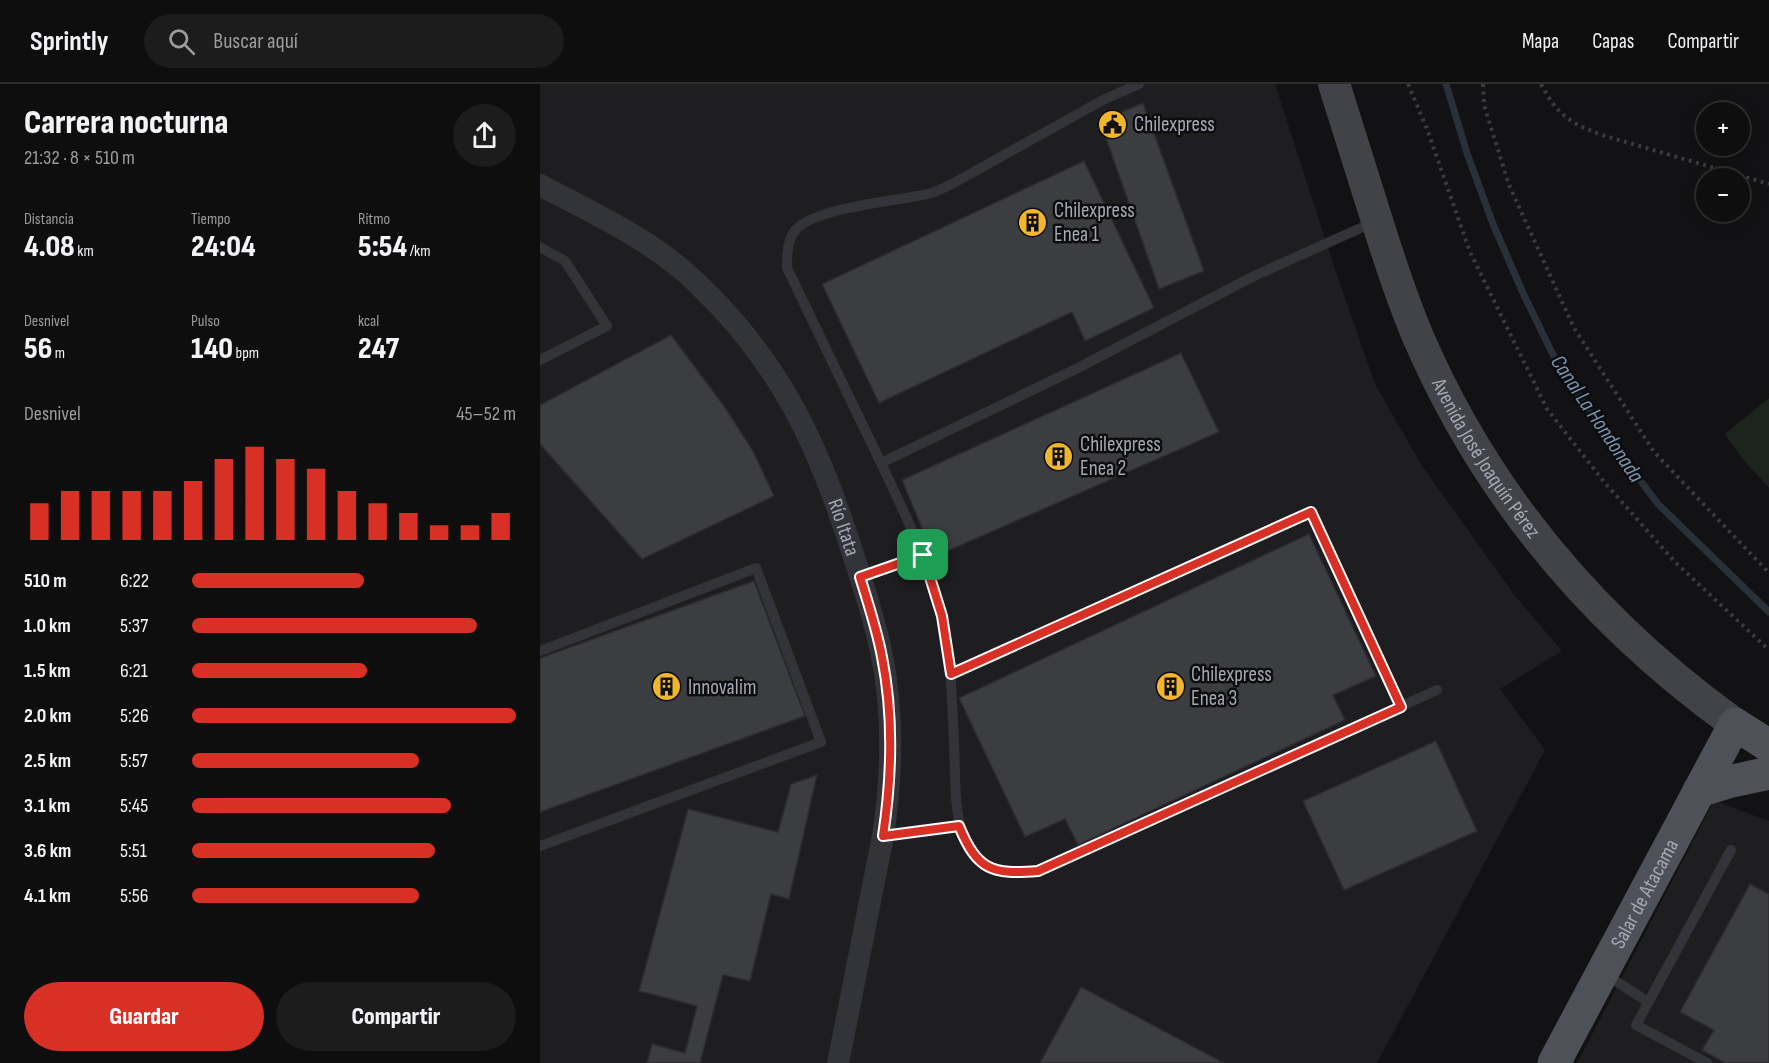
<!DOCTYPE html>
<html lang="es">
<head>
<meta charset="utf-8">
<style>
	body { margin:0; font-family:"Sofia Sans Condensed",sans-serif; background:#1c1c1d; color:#f1f3f6; height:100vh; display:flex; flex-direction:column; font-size:22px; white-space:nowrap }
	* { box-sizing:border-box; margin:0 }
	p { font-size:20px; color:#9b9c9e }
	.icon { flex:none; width:33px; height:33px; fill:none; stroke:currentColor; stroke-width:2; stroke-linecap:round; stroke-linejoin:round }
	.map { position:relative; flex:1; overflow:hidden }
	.sheet { display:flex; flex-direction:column; background:#0e0e0f; width:540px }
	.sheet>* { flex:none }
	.buttons { position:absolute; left:1156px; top:18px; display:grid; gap:12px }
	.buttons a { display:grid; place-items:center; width:54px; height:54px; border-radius:50%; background:#0e0e0f; box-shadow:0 3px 15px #0003,0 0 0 2px #2e2e2f; font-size:30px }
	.pin { position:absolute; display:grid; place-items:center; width:51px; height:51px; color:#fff; margin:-26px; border-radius:12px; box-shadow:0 3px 9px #0006 }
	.round { display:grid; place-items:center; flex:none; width:63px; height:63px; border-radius:32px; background:#1c1c1d }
	.head { display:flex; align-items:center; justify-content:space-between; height:102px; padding:0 24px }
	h1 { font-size:33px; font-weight:800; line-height:45px }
	.metrics { display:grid; grid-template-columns:repeat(3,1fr); gap:9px; height:102px; padding:6px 24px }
	.metrics div { display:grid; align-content:center }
	.metrics b { font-size:30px; font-weight:800 }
	.metrics small { font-size:16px; font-weight:400 }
	.metrics p { font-size:16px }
	.chart { height:168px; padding:12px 24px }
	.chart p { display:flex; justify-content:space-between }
	.chart svg { width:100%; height:108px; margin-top:6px; stroke:#d93025; stroke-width:6 }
	.action { display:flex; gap:12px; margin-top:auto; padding:12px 24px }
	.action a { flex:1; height:69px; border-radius:36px; background:#d93025; color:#fff; font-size:24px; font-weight:800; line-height:69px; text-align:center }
	.action a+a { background:#1c1c1d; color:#f1f3f6 }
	ul { padding:0 24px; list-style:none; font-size:20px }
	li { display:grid; grid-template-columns:96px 72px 1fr; align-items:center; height:45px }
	li i { height:15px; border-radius:8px; background:#d93025 }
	header { display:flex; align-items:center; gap:36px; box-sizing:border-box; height:84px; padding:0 30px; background:#0e0e0f; border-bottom:2px solid #2e2e2f }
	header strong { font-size:28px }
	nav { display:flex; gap:33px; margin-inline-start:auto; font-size:21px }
	.search { width:420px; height:54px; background:#1c1c1d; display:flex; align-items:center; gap:15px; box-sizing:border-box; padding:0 21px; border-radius:33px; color:#9b9c9e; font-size:22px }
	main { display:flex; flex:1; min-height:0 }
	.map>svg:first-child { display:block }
	.built { fill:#1e1e21 }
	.green { fill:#1d241e }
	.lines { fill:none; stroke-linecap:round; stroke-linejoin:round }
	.stream { stroke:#293038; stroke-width:7 }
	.building { fill:#3c3d41; stroke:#2c2c30; stroke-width:1.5 }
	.path { stroke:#393b40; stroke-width:4; stroke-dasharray:3 4.5; stroke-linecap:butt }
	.lane { stroke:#333439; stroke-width:10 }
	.street { stroke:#333439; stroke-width:22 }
	.secondary { stroke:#414349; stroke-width:32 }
	.primary { stroke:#4f5158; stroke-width:33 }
	.route-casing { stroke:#fff; stroke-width:12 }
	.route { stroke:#d93025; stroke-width:8 }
	.labels { text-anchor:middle; stroke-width:5; stroke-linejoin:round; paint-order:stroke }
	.poi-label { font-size:21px; fill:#a4a8b5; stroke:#0d0d0f; text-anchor:start }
	.street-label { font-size:21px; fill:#a4a8b5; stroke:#0d0d0f }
	.water-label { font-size:22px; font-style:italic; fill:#7a95b0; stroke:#0d0d0f }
</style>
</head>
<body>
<header>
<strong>Sprintly</strong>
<div class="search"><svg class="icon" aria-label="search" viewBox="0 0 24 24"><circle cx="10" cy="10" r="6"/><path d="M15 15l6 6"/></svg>Buscar aquí</div>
<nav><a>Mapa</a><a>Capas</a><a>Compartir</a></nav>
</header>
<main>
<section class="sheet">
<div class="head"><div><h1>Carrera nocturna</h1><p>21:32 · 8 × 510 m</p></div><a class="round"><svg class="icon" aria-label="share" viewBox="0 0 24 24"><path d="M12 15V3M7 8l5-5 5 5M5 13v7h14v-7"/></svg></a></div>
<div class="metrics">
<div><p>Distancia</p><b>4.08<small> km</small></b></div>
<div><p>Tiempo</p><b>24:04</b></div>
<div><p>Ritmo</p><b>5:54<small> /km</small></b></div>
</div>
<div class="metrics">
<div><p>Desnivel</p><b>56<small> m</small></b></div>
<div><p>Pulso</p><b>140<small> bpm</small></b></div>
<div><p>kcal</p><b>247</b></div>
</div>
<div class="chart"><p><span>Desnivel</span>45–52 m</p>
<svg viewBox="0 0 160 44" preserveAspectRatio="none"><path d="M5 44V29M15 44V24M25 44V24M35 44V24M45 44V24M55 44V20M65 44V11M75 44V6M85 44V11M95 44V15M105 44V24M115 44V29M125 44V33M135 44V38M145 44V38M155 44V33"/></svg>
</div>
<ul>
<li><b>510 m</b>6:22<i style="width:53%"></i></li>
<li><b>1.0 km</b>5:37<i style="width:88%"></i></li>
<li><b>1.5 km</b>6:21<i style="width:54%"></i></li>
<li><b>2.0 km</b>5:26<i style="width:100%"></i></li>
<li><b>2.5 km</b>5:57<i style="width:70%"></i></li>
<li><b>3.1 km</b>5:45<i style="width:80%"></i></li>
<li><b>3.6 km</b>5:51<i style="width:75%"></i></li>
<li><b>4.1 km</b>5:56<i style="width:70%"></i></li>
</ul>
<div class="action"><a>Guardar</a><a>Compartir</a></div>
</section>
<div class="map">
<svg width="1229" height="979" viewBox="0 0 1229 979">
	<rect width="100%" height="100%" fill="#121214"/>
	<g class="built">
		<path d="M 0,0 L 735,0 L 795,185 L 835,300 L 882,382 L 976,513 L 1022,567 L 960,605 L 1005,666 L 837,979 L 0,979 Z"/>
		<path d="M 1178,718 L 1229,737 L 1229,979 L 1037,979 L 1173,719 Z"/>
	</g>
	<path class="green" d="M 1229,314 L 1229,404 L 1202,374 L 1185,350 Z"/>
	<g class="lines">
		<path class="stream" d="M 906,0 L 927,69 L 953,140 L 983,209 L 1016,277 L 1060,343 L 1118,420 L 1229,528"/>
	</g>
	<g class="building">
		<path d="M 603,19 L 664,187 L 619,205 L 560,37 Z"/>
		<path d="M 578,30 L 586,48 L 567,55 L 560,37 Z"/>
		<path d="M 544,77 L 614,224 L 545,257 L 532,228 L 339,319 L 282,200 Z"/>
		<path d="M 131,251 L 184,322 L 213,367 L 234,412 L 102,475 L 0,360 L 0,321 Z"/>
		<path d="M 641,269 L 679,348 L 394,473 L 362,396 Z"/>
		<path d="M 769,450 L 836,592 L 793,611 L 805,636 L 538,761 L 525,735 L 485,753 L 419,614 Z"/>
		<path d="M 214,497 L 265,632 L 0,728 L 0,574 Z"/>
		<path d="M 896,657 L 937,747 L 804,806 L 763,717 Z"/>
		<path d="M 277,691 L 249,815 L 231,810 L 210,897 L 183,891 L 160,979 L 107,979 L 112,960 L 145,969 L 157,922 L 99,907 L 148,725 L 238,748 L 251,700 Z"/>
		<path d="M 1210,800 L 1229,810 L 1229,979 L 1185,979 L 1162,966 L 1174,946 L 1140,928 Z"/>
		<path d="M 541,903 L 684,979 L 500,979 Z"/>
	</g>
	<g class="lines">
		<g class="path">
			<path d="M 868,0 L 887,45 L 930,168 L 1007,325 L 1065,399 L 1135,478 L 1229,566"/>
			<path d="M 943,0 L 944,21 L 969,101 L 1034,244 L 1114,368 L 1229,489"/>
			<path d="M 1001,0 C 1016,30 1031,40 1062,51 L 1229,100"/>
		</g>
		<g class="lane">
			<path d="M 599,0 L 563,16 L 412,100 C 405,103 398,107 391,109 C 359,118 273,122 254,148 C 247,158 247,173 247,184 L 341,379 L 538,284 L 714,192 L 834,138"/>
			<path d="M 0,163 L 25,177 L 67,242 L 0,276"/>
			<path d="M 341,379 C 364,429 390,478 402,531 C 411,573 412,616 414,658 C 416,692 412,740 431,769 C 446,791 476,789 498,787 L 897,606"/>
			<path d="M 320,493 L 383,471"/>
			<path d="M 0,567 L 216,484 L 281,658 L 0,762"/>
			<path d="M 411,590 L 771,428 L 861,623"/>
			<path d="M 343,752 L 419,742"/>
			<path d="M 1065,890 L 1108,918"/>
			<path d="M 1167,979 L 1096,941 L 1191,766"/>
		</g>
		<path class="street" id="s1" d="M 0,101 C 55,130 112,156 157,199 C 240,278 278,360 312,467 C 323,501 335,536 342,572 C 354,632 352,692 343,752 L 298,979"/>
		<path class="secondary" id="s2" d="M 794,0 C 809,48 824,95 839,143 C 851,181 863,218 879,255 C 947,412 1056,540 1195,640"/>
		<g class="primary">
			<path d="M 1159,707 L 1188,698 L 1229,689"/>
			<path id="s3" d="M 1014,979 L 1195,640 L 1229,662"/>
		</g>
	</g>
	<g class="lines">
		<defs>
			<path id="route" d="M 771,428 L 861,623 L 498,787 C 452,791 437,786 419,742 L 343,752 C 352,692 354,633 342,573 C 337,546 328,519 320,493 L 383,471 L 402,532 L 411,590 Z"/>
		</defs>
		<use href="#route" class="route-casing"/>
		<use href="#route" class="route"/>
	</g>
	<defs>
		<symbol id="civic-disc" viewBox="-11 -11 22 22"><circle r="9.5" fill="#f1b62d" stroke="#0d0d0f"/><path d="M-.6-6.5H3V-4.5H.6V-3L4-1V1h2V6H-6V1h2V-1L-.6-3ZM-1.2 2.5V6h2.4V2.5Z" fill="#111"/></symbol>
		<symbol id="building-disc" viewBox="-11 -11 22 22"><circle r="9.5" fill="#f1b62d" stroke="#0d0d0f"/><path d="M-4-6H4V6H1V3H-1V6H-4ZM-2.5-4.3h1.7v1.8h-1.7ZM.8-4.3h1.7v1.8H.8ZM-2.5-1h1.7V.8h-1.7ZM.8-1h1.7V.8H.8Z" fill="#111"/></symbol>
	</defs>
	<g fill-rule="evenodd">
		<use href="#civic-disc" x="556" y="24" width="33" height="33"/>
		<use href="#building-disc" x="476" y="122" width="33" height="33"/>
		<use href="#building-disc" x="502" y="356" width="33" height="33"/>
		<use href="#building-disc" x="614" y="586" width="33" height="33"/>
		<use href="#building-disc" x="110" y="586" width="33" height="33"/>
	</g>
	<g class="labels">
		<g class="poi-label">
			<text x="594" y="47">Chilexpress</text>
			<text x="514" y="133">Chilexpress<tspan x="514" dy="24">Enea 1</tspan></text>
			<text x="540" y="367">Chilexpress<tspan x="540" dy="24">Enea 2</tspan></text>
			<text x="651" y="597">Chilexpress<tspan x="651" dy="24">Enea 3</tspan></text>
			<text x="148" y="610">Innovalim</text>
		</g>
		<g class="street-label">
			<text dy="7" stroke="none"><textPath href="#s2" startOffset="406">Avenida José Joaquín Pérez</textPath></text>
			<text dy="7" stroke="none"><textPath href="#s1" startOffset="474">Río Itata</textPath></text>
			<text dy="7" stroke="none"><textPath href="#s3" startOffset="192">Salar de Atacama</textPath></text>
		</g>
		<g class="water-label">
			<text transform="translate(1058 334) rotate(56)" y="8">Canal La Hondonada</text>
		</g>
	</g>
</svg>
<div class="buttons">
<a>+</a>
<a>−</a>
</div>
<div class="pin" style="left:383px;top:471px;background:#1e9e55"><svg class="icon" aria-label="arrive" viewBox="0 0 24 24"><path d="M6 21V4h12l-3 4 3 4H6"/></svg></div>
</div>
</main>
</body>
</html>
